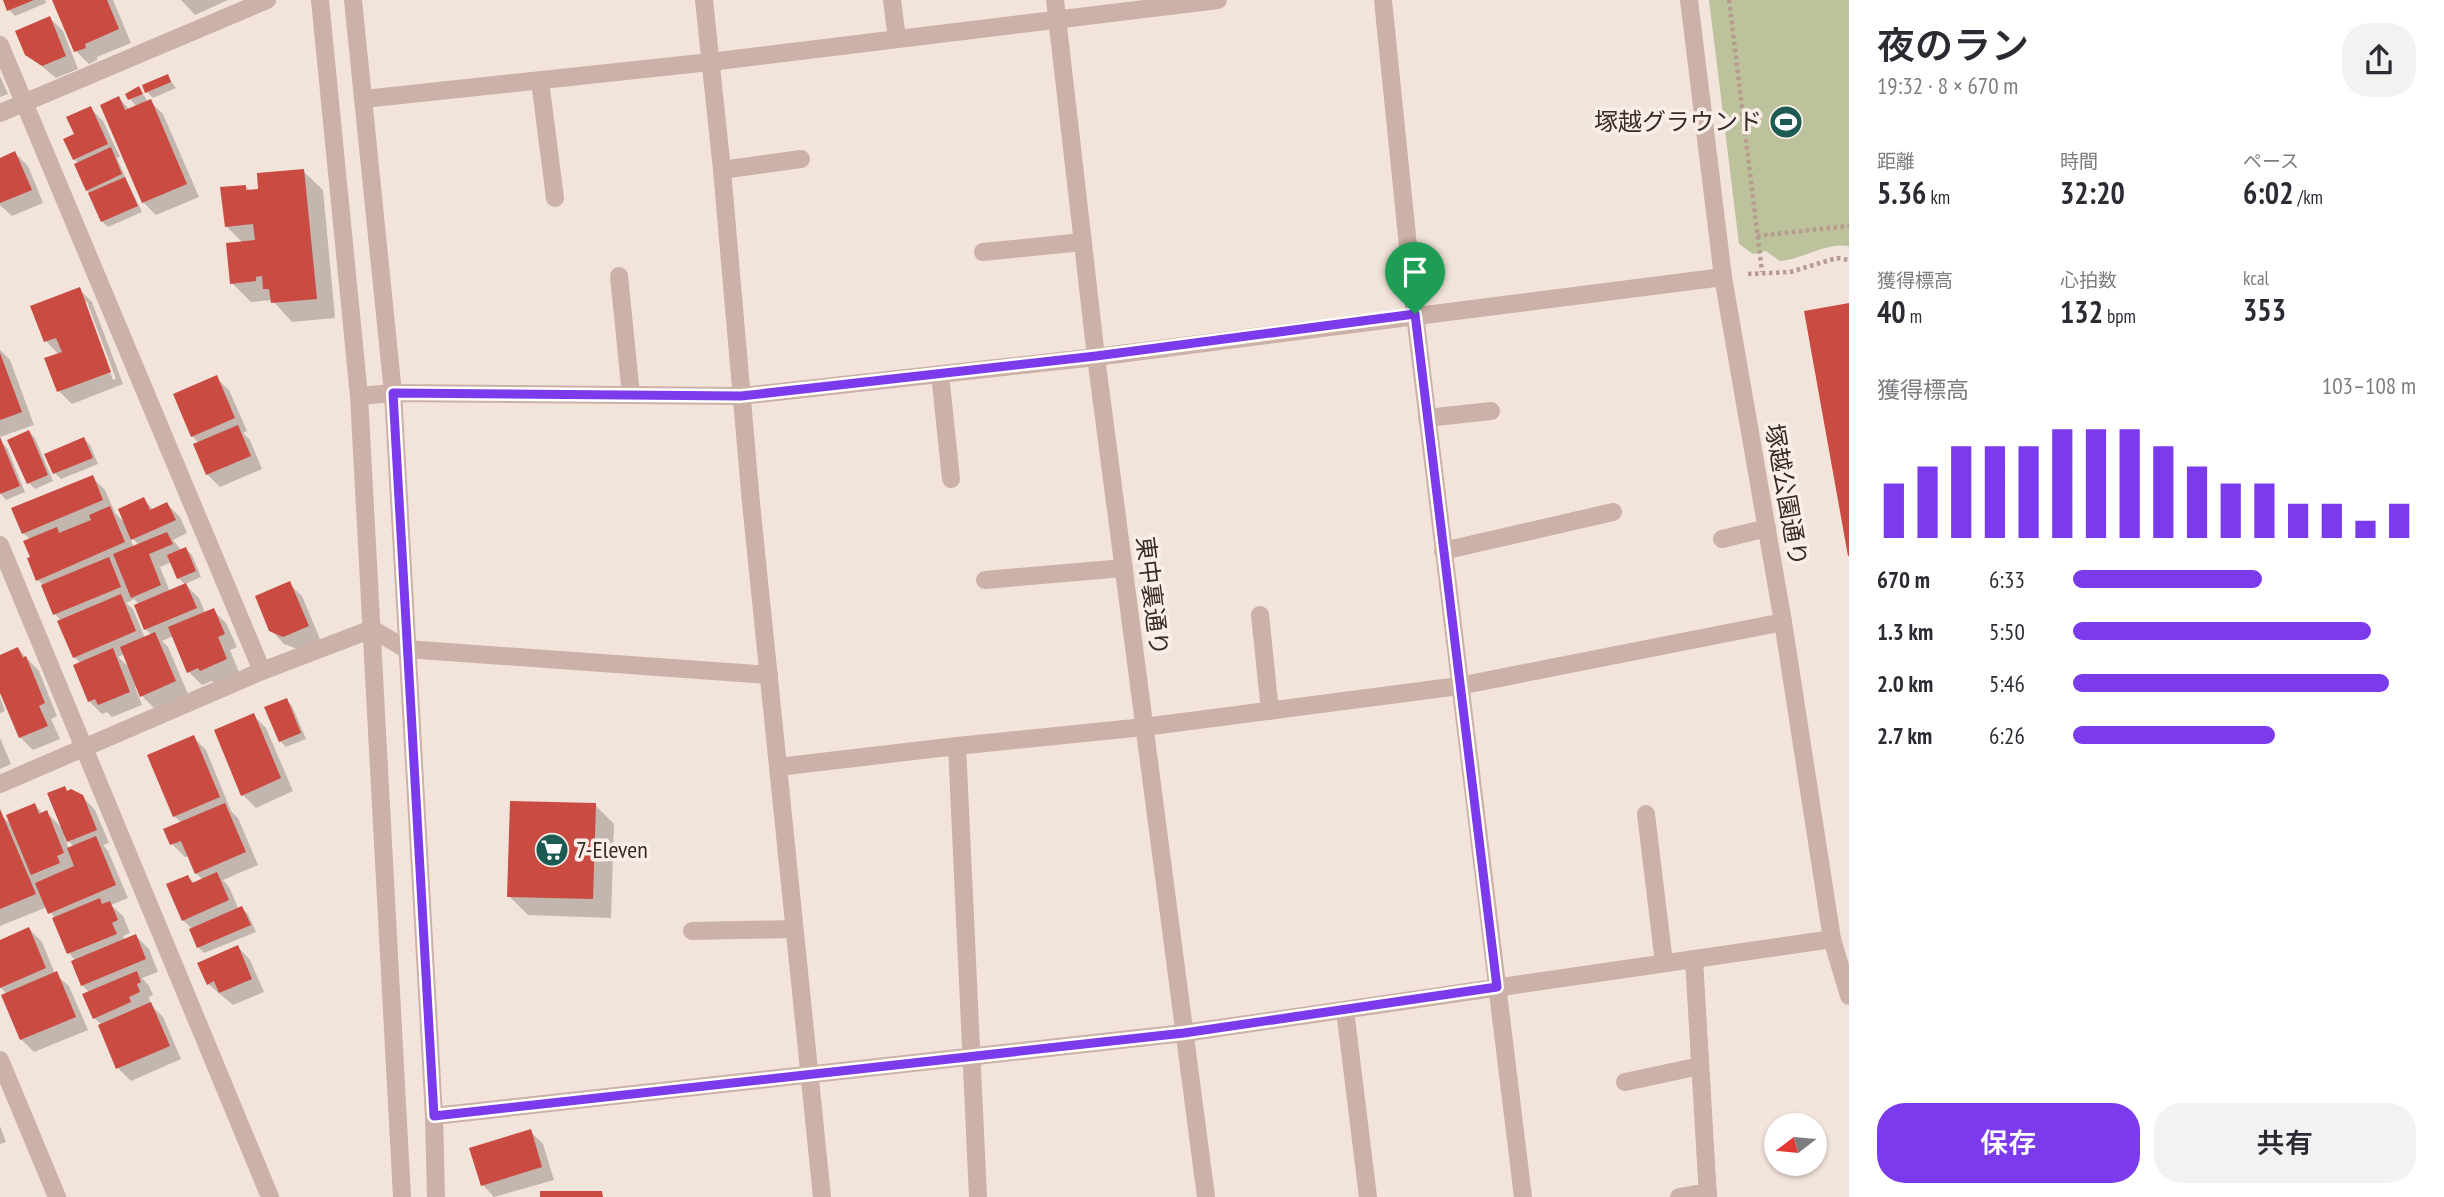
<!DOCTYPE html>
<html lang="ja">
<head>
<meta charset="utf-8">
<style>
	body { margin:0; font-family:"PT Sans Narrow","Noto Sans JP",sans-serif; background:#f2f2f3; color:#2b2b33; height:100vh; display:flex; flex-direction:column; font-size:26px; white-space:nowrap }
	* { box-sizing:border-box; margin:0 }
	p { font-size:23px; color:#7c7c81 }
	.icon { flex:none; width:38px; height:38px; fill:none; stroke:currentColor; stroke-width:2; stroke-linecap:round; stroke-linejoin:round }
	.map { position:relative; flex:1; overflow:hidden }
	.drawer { display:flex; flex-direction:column; background:#fff; width:595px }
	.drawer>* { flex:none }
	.needle { width:46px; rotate:254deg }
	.buttons { position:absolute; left:1764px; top:1113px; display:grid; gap:14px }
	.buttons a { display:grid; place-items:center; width:63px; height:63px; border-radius:50%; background:#fff; box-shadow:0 2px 5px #0004; font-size:35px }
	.pin { position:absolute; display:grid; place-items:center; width:60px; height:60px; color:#fff; margin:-72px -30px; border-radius:50% 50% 50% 0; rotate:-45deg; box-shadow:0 0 7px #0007 }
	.pin .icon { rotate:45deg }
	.round { display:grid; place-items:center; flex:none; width:74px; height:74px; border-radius:28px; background:#f2f2f3 }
	.overview { display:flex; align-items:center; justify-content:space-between; height:119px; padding:0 28px }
	h1 { font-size:38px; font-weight:600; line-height:52px }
	.figures { display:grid; grid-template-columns:repeat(3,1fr); gap:10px; height:119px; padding:7px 28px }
	.figures div { display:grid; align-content:center }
	.figures b { font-size:30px; font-weight:600 }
	.figures small { font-size:19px; font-weight:400 }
	.figures p { font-size:19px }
	.chart { height:196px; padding:14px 28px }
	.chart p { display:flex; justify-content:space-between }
	.chart svg { width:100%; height:126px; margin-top:7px; stroke:#7c3aed; stroke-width:6 }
	.action { display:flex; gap:14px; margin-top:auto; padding:14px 28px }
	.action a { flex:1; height:80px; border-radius:28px; background:#7c3aed; color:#fff; font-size:28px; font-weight:600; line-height:80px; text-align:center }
	.action a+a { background:#f2f2f3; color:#2b2b33 }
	ul { padding:0 28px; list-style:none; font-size:23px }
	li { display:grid; grid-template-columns:112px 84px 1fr; align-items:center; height:52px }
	li i { height:18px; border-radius:9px; background:#7c3aed }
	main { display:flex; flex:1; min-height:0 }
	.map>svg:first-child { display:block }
	.green { fill:#bcc29b }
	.shadow { fill:#0003; fill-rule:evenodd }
	.building { fill:#ca4b42 }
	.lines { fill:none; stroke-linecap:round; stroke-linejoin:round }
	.path { stroke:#b79b91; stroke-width:4.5; stroke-dasharray:3.5 3.5; stroke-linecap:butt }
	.minor { stroke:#cbb1a7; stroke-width:18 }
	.route-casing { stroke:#fff; stroke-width:14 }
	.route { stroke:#7c3aed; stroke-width:9 }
	.labels { text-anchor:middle; stroke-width:7; stroke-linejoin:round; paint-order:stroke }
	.poi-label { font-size:24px; fill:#382a28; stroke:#faefe8; text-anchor:end }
	.street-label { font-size:24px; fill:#382a28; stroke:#faefe8 }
</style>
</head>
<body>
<main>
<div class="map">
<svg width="1849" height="1197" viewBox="0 0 1849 1197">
	<rect width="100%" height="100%" fill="#f3e4db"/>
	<path class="green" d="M 1709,0 L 1849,0 L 1849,246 C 1824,242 1805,259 1780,261 L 1766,251 L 1753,254 L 1739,244 Z"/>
	<g class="shadow">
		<path d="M 4,0 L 45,0 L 46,3 L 15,16 L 9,10 Z"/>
		<path d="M 54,0 L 113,0 L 131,43 L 97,57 L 97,60 L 89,64 L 76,51 Z"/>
		<path d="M 181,0 L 228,0 L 195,15 Z"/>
		<path d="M 50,18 L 63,31 L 78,69 L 56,78 L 27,54 Z"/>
		<path d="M 0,76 L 8,94 L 0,97 Z"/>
		<path d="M 167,76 L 176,88 L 153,98 L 147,92 Z"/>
		<path d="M 139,88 L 148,102 L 150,101 L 163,114 L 199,197 L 156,215 L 143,202 L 119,98 L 130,110 L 137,107 L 130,99 Z"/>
		<path d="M 90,108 L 103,121 L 120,157 L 117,158 L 127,181 L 142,212 L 108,227 L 102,221 L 87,190 L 79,164 L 74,159 L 77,135 Z"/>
		<path d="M 15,153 L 28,166 L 43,203 L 12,216 L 0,205 L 0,160 Z"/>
		<path d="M 303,171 L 323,190 L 335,318 L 292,322 L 272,300 L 251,302 L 232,283 L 243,243 L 226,226 L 246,187 L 250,191 L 260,190 Z"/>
		<path d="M 79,289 L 92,302 L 123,384 L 72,404 L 59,391 L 59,355 L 46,341 ZM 84,302 L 87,302 L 116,379 L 113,380 Z"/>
		<path d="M 0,350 L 10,360 L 34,425 L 0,437 Z"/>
		<path d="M 216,378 L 229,390 L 247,431 L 243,433 L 250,440 L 262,469 L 220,487 L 207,474 L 199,443 L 192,436 Z"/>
		<path d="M 29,432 L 35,438 L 53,481 L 35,489 L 29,483 Z"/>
		<path d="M 84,439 L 90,445 L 98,464 L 61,479 L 55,473 Z"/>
		<path d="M 1,442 L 7,448 L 25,492 L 6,500 L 0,493 Z"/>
		<path d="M 92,477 L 105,490 L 115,513 L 126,524 L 144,500 L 154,510 L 167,504 L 180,517 L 187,533 L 173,540 L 182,551 L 186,549 L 192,555 L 201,577 L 185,584 L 199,598 L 205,613 L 213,610 L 226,623 L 237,647 L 230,650 L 239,672 L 214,683 L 212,681 L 202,685 L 189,672 L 173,636 L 162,641 L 168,647 L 188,694 L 155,709 L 142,696 L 138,686 L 135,687 L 142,705 L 112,717 L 107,712 L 102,714 L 89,701 L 81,663 L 74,657 L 61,621 L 55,614 L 44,586 L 38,580 L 31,540 L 23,533 ZM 129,535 L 139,545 L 134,548 ZM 172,562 L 178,578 L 186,585 L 170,592 L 160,567 ZM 134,599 L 139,604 L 145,629 L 152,635 L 145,638 L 133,609 L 126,603 ZM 124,654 L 130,668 L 118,657 Z"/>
		<path d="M 289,584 L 302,596 L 320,639 L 297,649 L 284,644 L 271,630 Z"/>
		<path d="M 18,649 L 39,671 L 57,716 L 51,719 L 60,739 L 33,750 L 20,737 L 0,688 L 0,657 Z"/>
		<path d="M 0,697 L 5,711 L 0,713 Z"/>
		<path d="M 286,700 L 292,706 L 306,739 L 286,747 L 280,741 Z"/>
		<path d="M 253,715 L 266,728 L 293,791 L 256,808 L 243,795 Z"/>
		<path d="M 0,738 L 11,764 L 0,769 Z"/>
		<path d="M 194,738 L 206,750 L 231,811 L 238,818 L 258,865 L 223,880 L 229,887 L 239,910 L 242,908 L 248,914 L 256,932 L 204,953 L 198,947 L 193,930 L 183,920 L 188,877 L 195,883 L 203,880 L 196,873 L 189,856 L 185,857 L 172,844 L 166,830 L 182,823 L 174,816 Z"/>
		<path d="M 68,792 L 82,796 L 95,810 L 109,843 L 103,845 L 108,851 L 128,898 L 111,905 L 123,916 L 130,933 L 123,936 L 125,940 L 136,936 L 149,949 L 158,972 L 142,978 L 149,986 L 153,995 L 149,997 L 151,1005 L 163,1017 L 181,1059 L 131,1081 L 118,1068 L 102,1025 L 94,1018 L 90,993 L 82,985 L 76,961 L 69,953 L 54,917 L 47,907 L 0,926 L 0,814 L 12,826 L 35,805 L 43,814 L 46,812 L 64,830 ZM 64,836 L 74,847 L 69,849 Z"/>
		<path d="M 595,805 L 614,824 L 611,918 L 528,915 L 509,896 Z"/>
		<path d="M 29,929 L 42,942 L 55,974 L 69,986 L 88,1030 L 34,1052 L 21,1039 L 7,994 L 0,987 L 0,942 Z"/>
		<path d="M 238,947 L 250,960 L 264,992 L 233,1005 L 208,984 Z"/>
		<path d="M 0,1126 L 6,1142 L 0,1144 Z"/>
		<path d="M 530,1131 L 543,1144 L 554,1180 L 494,1197 L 483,1185 Z"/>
	</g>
	<g class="building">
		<path d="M 3,0 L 34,0 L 7,11 Z"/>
		<path d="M 52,0 L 107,0 L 119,29 L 85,44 L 86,48 L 74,52 Z"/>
		<path d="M 50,16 L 66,56 L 42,66 L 25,55 L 15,31 Z"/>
		<path d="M 168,74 L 171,82 L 145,93 L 142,85 Z"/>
		<path d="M 139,86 L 143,94 L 128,100 L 125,94 Z"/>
		<path d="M 119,96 L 125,110 L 151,99 L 187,184 L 142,203 L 100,105 Z"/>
		<path d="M 91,106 L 108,144 L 73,160 L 63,139 L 74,134 L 66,117 Z"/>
		<path d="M 111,147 L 122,174 L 86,191 L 74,164 Z"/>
		<path d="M 15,151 L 32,190 L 0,203 L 0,158 Z"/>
		<path d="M 304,169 L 317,299 L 271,303 L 269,289 L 263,289 L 262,276 L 256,277 L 256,281 L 230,284 L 226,243 L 255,240 L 253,224 L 225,227 L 220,187 L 246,185 L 246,190 L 258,189 L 257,173 Z"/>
		<path d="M 125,177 L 138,206 L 101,222 L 88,193 Z"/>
		<path d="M 80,287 L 111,372 L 57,392 L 44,358 L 62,352 L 56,338 L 44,342 L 30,306 Z"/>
		<path d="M 1849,303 L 1849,556 L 1848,556 L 1804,311 Z"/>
		<path d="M 0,353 L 22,412 L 0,420 Z"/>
		<path d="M 217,375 L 235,418 L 191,437 L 173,394 Z"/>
		<path d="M 238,425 L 251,456 L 206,475 L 193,444 Z"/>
		<path d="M 29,430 L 48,475 L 27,484 L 7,440 Z"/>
		<path d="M 0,437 L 20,486 L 0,494 Z"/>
		<path d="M 84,437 L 93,458 L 53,474 L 44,454 Z"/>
		<path d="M 93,475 L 103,500 L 22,534 L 11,508 Z"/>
		<path d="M 144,497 L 150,510 L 167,502 L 176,520 L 131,540 L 118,509 Z"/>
		<path d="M 110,506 L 125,542 L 36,581 L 27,558 L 30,557 L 23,541 L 57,527 L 59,533 L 91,520 L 89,515 Z"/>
		<path d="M 167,532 L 173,544 L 149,554 L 161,585 L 131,598 L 113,554 Z"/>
		<path d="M 186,547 L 196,571 L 177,579 L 167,555 Z"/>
		<path d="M 109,557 L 121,587 L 53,615 L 41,585 Z"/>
		<path d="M 290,581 L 309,626 L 283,637 L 269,631 L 255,596 Z"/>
		<path d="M 186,583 L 197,608 L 144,630 L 134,605 Z"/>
		<path d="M 121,594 L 136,631 L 73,658 L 57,621 Z"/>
		<path d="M 214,608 L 225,634 L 218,637 L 227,659 L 200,671 L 198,668 L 187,673 L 168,627 Z"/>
		<path d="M 155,632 L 176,681 L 140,697 L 120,647 Z"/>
		<path d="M 18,647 L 23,658 L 26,656 L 45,703 L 39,706 L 48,726 L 19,738 L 0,693 L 0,655 Z"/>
		<path d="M 113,648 L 130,692 L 98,705 L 95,699 L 88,702 L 73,665 Z"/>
		<path d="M 287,698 L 301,733 L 279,742 L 264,707 Z"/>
		<path d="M 254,713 L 281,778 L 241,796 L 214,730 Z"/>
		<path d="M 194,735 L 220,797 L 173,817 L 147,755 Z"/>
		<path d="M 65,786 L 67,791 L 71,789 L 83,795 L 97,830 L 67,842 L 47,793 Z"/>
		<path d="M 510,801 L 596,803 L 593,899 L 507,897 Z"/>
		<path d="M 35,803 L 39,814 L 47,810 L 64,853 L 57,856 L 60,863 L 31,875 L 6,815 Z"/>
		<path d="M 225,803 L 246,852 L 195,874 L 181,841 L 170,845 L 163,829 Z"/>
		<path d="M 0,809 L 36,894 L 0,909 Z"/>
		<path d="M 96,836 L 116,885 L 48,914 L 35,883 L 74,866 L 67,848 Z"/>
		<path d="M 217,872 L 229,900 L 182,921 L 166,884 L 188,875 L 192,883 Z"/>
		<path d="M 100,898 L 102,904 L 110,901 L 118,920 L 112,923 L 117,934 L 67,954 L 52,918 Z"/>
		<path d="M 242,906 L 251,925 L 197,948 L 189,929 Z"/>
		<path d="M 29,927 L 46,968 L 0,988 L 0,940 Z"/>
		<path d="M 136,934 L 146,959 L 81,986 L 71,961 Z"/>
		<path d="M 238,945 L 252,979 L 219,993 L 214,981 L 207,985 L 197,963 Z"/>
		<path d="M 57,971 L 76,1017 L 20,1040 L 1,995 Z"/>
		<path d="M 137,971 L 141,982 L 137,984 L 140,992 L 129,997 L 131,1002 L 93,1019 L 82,994 Z"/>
		<path d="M 151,1002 L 170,1046 L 116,1069 L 98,1025 Z"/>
		<path d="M 531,1129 L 542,1167 L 481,1186 L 469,1148 Z"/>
		<path d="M 540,1191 L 602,1191 L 603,1197 L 540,1197 Z"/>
	</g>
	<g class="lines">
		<g class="path">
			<path d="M 1729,0 L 1762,272"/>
			<path d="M 1757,236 L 1849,226"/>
			<path d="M 1748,274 L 1790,272 L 1837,258 L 1849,260"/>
		</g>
		<g class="minor">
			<path d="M 320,0 L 359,396 L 402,1197"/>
			<path d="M 353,0 L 393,393 L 434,1116 L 436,1197"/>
			<path d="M 704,0 L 722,170 L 751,503 L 822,1197"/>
			<path d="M 892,0 L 897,39"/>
			<path d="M 1055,0 L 1096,357 L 1206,1197"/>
			<path d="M 1383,0 L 1415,315 L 1523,1197"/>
			<path d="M 1689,0 L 1723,277 L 1783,622 L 1832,939 L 1849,996"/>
			<path d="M 0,45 L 262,671"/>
			<path d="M 540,81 L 555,198"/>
			<path d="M 364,99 L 710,62 L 1218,0"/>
			<path d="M 0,113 L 267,0"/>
			<path d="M 722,170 L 801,159"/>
			<path d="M 983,252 L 1083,242"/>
			<path d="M 619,276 L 631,395"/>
			<path d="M 940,374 L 951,479"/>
			<path d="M 359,396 L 393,393 L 741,396 L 1096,357 L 1723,277"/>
			<path d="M 1427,418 L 1491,411"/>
			<path d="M 1722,539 L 1767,528"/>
			<path d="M 0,545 L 270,1197"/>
			<path d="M 1443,551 L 1613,512"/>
			<path d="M 985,580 L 1124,568"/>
			<path d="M 1260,615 L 1270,711"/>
			<path d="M 957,746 L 978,1197"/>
			<path d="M 778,767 L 957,746 L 1144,727 L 1459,686 L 1783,622"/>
			<path d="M 0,784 L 262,671 L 372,629 L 406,649 L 769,675"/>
			<path d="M 1646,814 L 1664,963"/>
			<path d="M 692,931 L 794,929"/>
			<path d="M 1694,959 L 1708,1197"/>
			<path d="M 1345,1010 L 1368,1197"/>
			<path d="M 0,1060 L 57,1197"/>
			<path d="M 1625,1082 L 1700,1066"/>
			<path d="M 434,1116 L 1184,1033 L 1832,939"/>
			<path d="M 1679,1197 L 1708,1192"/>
		</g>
	</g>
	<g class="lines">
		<defs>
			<path id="route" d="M 1415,314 L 1497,987 L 1184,1033 L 434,1116 L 393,393 L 741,396 L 1096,356 Z"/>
		</defs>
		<use href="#route" class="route-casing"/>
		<use href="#route" class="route"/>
	</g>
	<defs>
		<symbol id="stadium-disc" viewBox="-11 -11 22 22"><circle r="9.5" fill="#1c5b53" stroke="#faefe8"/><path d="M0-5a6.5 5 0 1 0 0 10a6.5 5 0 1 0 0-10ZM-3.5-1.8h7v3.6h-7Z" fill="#fff"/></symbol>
		<symbol id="supermarket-disc" viewBox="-11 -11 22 22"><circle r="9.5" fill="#1c5b53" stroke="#faefe8"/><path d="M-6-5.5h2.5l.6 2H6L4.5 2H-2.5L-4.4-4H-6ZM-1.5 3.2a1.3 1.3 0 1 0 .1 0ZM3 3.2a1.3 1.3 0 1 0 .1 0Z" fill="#fff"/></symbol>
	</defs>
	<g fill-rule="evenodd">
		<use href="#stadium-disc" x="1767" y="103" width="38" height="38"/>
		<use href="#supermarket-disc" x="533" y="831" width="38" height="38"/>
	</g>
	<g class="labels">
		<g class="poi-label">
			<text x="1762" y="130">塚越グラウンド</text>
			<text x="576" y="858" text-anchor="start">7-Eleven</text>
		</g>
		<g class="street-label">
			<text transform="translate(1786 495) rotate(80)" y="8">塚越公園通り</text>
			<text transform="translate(1152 596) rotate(83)" y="8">東中裏通り</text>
		</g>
	</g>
</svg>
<div class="buttons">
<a><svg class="needle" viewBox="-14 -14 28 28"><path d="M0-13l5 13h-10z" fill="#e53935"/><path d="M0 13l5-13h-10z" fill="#7c7c81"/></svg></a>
</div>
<div class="pin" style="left:1415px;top:314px;background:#1e9e55"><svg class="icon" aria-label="arrive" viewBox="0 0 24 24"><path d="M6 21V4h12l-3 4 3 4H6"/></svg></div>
</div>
<section class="drawer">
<div class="overview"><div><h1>夜のラン</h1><p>19:32 · 8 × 670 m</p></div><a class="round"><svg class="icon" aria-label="share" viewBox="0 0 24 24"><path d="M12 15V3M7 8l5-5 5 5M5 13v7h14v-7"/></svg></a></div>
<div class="figures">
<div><p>距離</p><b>5.36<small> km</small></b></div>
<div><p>時間</p><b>32:20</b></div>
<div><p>ペース</p><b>6:02<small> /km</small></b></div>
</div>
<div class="figures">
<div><p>獲得標高</p><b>40<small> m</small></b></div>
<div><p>心拍数</p><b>132<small> bpm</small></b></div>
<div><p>kcal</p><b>353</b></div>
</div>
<div class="chart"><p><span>獲得標高</span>103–108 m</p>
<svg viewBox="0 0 160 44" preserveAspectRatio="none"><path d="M5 44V25M15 44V19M25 44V12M35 44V12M45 44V12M55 44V6M65 44V6M75 44V6M85 44V12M95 44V19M105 44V25M115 44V25M125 44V32M135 44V32M145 44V38M155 44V32"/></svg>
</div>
<ul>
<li><b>670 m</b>6:33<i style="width:55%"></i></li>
<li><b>1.3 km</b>5:50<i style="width:87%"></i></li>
<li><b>2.0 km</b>5:46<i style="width:92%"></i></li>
<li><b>2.7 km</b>6:26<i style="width:59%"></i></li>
</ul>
<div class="action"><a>保存</a><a>共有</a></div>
</section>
</main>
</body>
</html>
